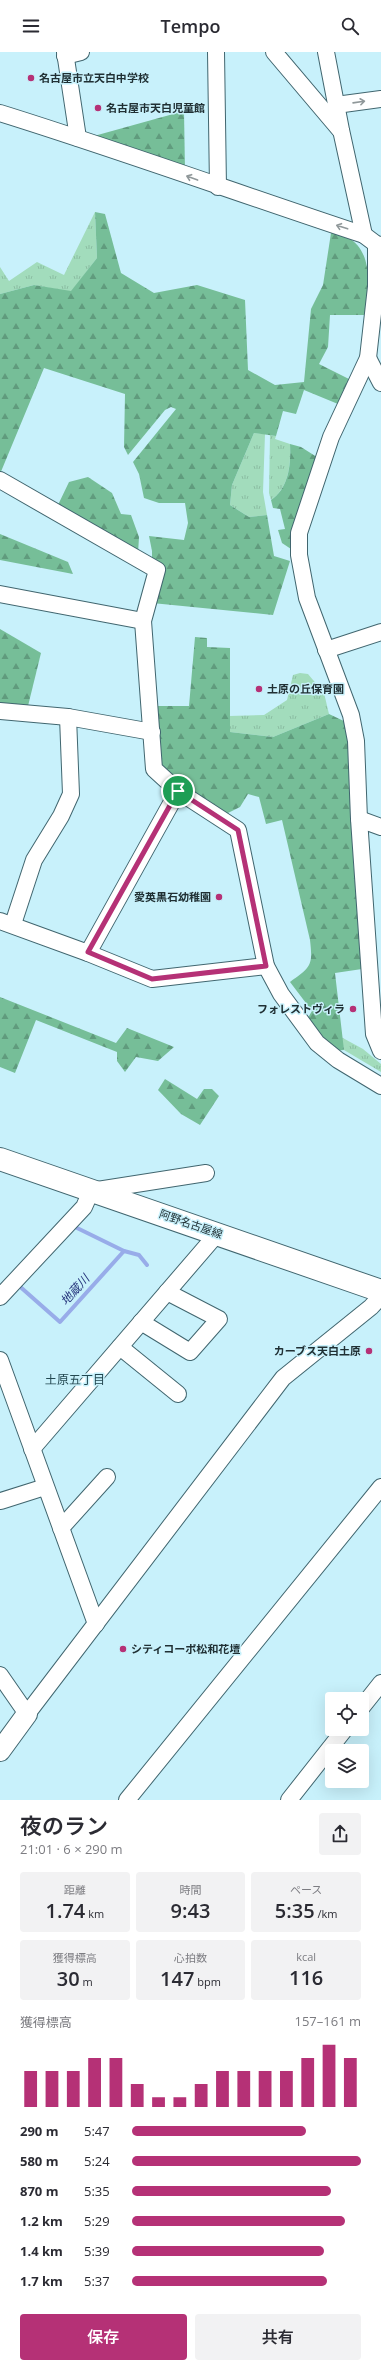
<!DOCTYPE html>
<html lang="ja">
<head>
<meta charset="utf-8">
<style>
	body { margin:0; font-family:"Open Sans","Noto Sans JP",sans-serif; background:#f2f2f3; color:#2b2b33; height:100vh; display:flex; flex-direction:column; font-size:15px; white-space:nowrap }
	* { box-sizing:border-box; margin:0 }
	p { font-size:13px; color:#7c7c81 }
	.icon { flex:none; width:22px; height:22px; fill:none; stroke:currentColor; stroke-width:2; stroke-linecap:round; stroke-linejoin:round }
	.map { position:relative; height:1748px; overflow:hidden }
	.panel { display:flex; flex-direction:column; background:#fff; flex:1 }
	.panel>* { flex:none }
	.buttons { position:absolute; left:325px; top:1640px; display:grid; gap:8px }
	.buttons a { display:grid; place-items:center; width:44px; height:44px; border-radius:4px; background:#fff; box-shadow:0 4px 16px #0002; font-size:20px }
	.pin { position:absolute; display:grid; place-items:center; width:34px; height:34px; color:#fff; margin:-17px; border:2px solid #fff; border-radius:50%; box-shadow:0 1px 4px #0007 }
	.round { display:grid; place-items:center; flex:none; width:42px; height:42px; border-radius:4px; background:#f2f2f3 }
	.overview { display:flex; align-items:center; justify-content:space-between; height:68px; padding:0 20px }
	h1 { font-size:22px; font-weight:600; line-height:30px }
	.stats { display:grid; grid-template-columns:repeat(3,1fr); gap:6px; height:68px; padding:4px 20px }
	.stats div { display:grid; align-content:center; border-radius:4px; background:#f2f2f3; text-align:center }
	.stats b { font-size:20px; font-weight:600 }
	.stats small { font-size:11px; font-weight:400 }
	.stats p { font-size:11px }
	.chart { height:112px; padding:8px 20px }
	.chart p { display:flex; justify-content:space-between }
	.chart svg { width:100%; height:72px; margin-top:4px; stroke:#b53176; stroke-width:6 }
	.primary-button { display:flex; gap:8px; margin-top:auto; padding:8px 20px }
	.primary-button a { flex:1; height:46px; border-radius:4px; background:#b53176; color:#fff; font-size:16px; font-weight:600; line-height:46px; text-align:center }
	.primary-button a+a { background:#f2f2f3; color:#2b2b33 }
	ul { padding:0 20px; list-style:none; font-size:13px }
	li { display:grid; grid-template-columns:64px 48px 1fr; align-items:center; height:30px }
	li i { height:10px; border-radius:5px; background:#b53176 }
	header { display:flex; justify-content:space-between; align-items:center; height:52px; padding:0 20px; background:#fff; font-size:18px; font-weight:600 }
	.map>svg:first-child { display:block }
	.grass { fill:url(#grass-tufts) }
	.forest { fill:url(#forest-firs) }
	.lines { fill:none; stroke-linecap:round; stroke-linejoin:round }
	.stream { stroke:#98ace9; stroke-width:4 }
	.minor-casing { stroke:#41666f; stroke-width:18 }
	.tertiary-casing { stroke:#41666f; stroke-width:22 }
	.secondary-casing { stroke:#41666f; stroke-width:24 }
	.minor { stroke:#fff; stroke-width:16 }
	.tertiary { stroke:#fff; stroke-width:20 }
	.secondary { stroke:#fff; stroke-width:22 }
	.oneway { stroke:#90989a }
	.route-casing { stroke:#fff; stroke-width:8 }
	.route { stroke:#b53176; stroke-width:5 }
	.poi-dot { fill:#b53176; stroke:#c8f1fb; stroke-width:1.5 }
	.labels { text-anchor:middle; stroke-width:3; stroke-linejoin:round; paint-order:stroke }
	.poi-label { font-size:11px; font-weight:bold; fill:#203034; stroke:#c8f1fb; text-anchor:start }
	.street-label { font-size:11px; fill:#203034; stroke:#c8f1fb }
	.water-label { font-size:12px; font-style:italic; fill:#27367d; stroke:#c8f1fb }
	.neighbourhood-label { font-size:12px; fill:#234851; stroke:#c8f1fb }
</style>
</head>
<body>
<header><svg class="icon" aria-label="menu" viewBox="0 0 24 24"><path d="M4 6h16M4 12h16M4 18h16"/></svg>Tempo<svg class="icon" aria-label="search" viewBox="0 0 24 24"><circle cx="10" cy="10" r="6"/><path d="M15 15l6 6"/></svg></header>
<div class="map">
<svg width="381" height="1748" viewBox="0 0 381 1748">
	<defs>
		<pattern id="grass-tufts" width="24" height="20" patternUnits="userSpaceOnUse"><rect width="24" height="20" fill="#a2dcbc"/><path d="M3 7l-1-3M5 7V3M7 7l1-3M15 17l-1-3M17 17v-4M19 17l1-3" fill="none" stroke="#8bbda2"/></pattern>
		<pattern id="forest-firs" width="22" height="20" patternUnits="userSpaceOnUse"><rect width="22" height="20" fill="#76be98"/><path d="M5 1l3.5 6h-7zM16 11l3.5 6h-7z" fill="#609b7d"/></pattern>
	</defs>
	<rect width="100%" height="100%" fill="#c8f1fb"/>
	<g class="grass">
		<path d="M 95,160 L 97,206 L 71,240 L 34,233 L 0,242 L 0,215 L 9,229 L 37,210 L 64,223 Z"/>
		<path d="M 254,381 L 265,382 L 263,440 L 267,463 L 249,465 L 230,453 L 232,433 Z"/>
		<path d="M 270,383 L 276,384 L 275,387 L 290,392 C 291,412 289,436 271,448 L 269,441 Z"/>
		<path d="M 300,621 L 308,622 L 324,641 L 329,662 L 273,685 L 230,680 L 229,664 L 264,663 L 287,648 L 293,623 Z"/>
		<path d="M 341,985 L 363,997 L 381,1012 L 381,1020 L 344,998 Z"/>
	</g>
	<g class="forest">
		<path d="M 184,59 L 185,119 L 94,84 Z"/>
		<path d="M 95,160 L 105,162 L 121,221 L 154,241 L 197,233 L 245,248 L 248,318 L 275,333 L 304,330 L 311,257 L 323,233 L 331,181 C 336,182 343,183 347,185 C 375,200 368,238 365,263 L 330,263 L 328,295 L 319,312 L 349,327 L 338,352 L 304,338 L 296,362 L 283,359 L 276,384 L 254,381 L 232,433 L 230,453 L 249,465 L 267,463 L 274,504 L 290,509 L 273,563 L 152,551 L 152,499 L 149,484 L 184,488 L 188,471 L 185,451 L 159,451 L 144,446 L 139,422 L 133,410 L 176,357 L 171,355 L 165,358 L 128,403 L 124,395 L 125,342 L 44,316 L 0,422 L 0,242 L 34,233 L 71,239 L 97,206 Z"/>
		<path d="M 290,392 L 301,395 L 320,407 L 293,494 L 291,497 L 282,491 L 278,478 L 285,477 L 280,457 L 273,456 L 271,448 C 289,436 291,412 290,392 Z"/>
		<path d="M 88,425 L 112,441 L 121,462 L 131,463 L 139,485 L 138,502 L 57,455 L 69,430 Z"/>
		<path d="M 0,482 L 68,510 L 73,522 L 0,508 Z"/>
		<path d="M 0,577 L 41,601 L 28,654 L 0,653 Z"/>
		<path d="M 195,585 L 207,586 L 207,595 L 230,596 L 230,680 L 273,685 L 329,662 L 348,671 L 351,687 L 353,805 L 362,917 L 335,921 L 344,998 L 332,999 L 306,969 L 312,959 L 290,930 C 311,915 313,914 310,888 L 282,768 L 266,772 L 259,745 L 248,742 L 240,755 L 224,763 L 158,715 L 154,654 L 189,654 Z"/>
		<path d="M 0,945 L 116,991 L 127,976 L 174,995 L 158,1009 L 136,1005 L 125,1020 L 117,1009 L 117,1000 L 36,968 L 15,1021 L 0,1015 Z"/>
		<path d="M 165,1027 L 197,1047 L 204,1037 L 212,1037 L 219,1044 L 200,1073 L 181,1062 L 158,1038 Z"/>
	</g>
	<g class="lines">
		<g class="stream">
			<path d="M 73,1174 L 124,1199"/>
			<path d="M 17,1232 L 60,1270 L 124,1199 L 139,1203 L 147,1213"/>
		</g>
		<defs>
			<g id="minor">
				<path d="M 65,0 L 78,86"/>
				<path d="M 216,0 L 218,135"/>
				<path d="M 274,0 L 340,78"/>
				<path d="M 326,0 L 341,78 L 364,183"/>
				<path d="M 65,4 L 81,0"/>
				<path d="M 336,53 L 381,47"/>
				<path d="M 0,61 C 122,99 243,143 364,183 L 376,192 L 381,193"/>
				<path d="M 368,306 L 381,331"/>
				<path d="M 0,428 L 157,518 L 143,569 L 154,717 L 178,739 L 238,778 L 266,914 L 281,942 L 317,991 L 338,1008 L 381,1034"/>
				<path d="M 0,542 L 143,569"/>
				<path d="M 326,598 L 381,580"/>
				<path d="M 0,659 L 68,665 L 152,680"/>
				<path d="M 359,767 L 356,689 L 351,663 L 307,546 L 299,503 L 299,481 L 331,385 L 368,306 L 376,235 L 376,192"/>
				<path d="M 381,775 L 359,767 L 374,982 L 381,999"/>
				<path d="M 0,869 L 88,901 L 152,927 L 266,914"/>
				<path d="M 13,872 L 34,808 L 61,764 L 71,742 L 68,665"/>
				<path d="M 88,901 L 178,739"/>
				<path d="M 0,1245 L 84,1155 L 91,1139 L 206,1121"/>
				<path d="M 141,1270 L 190,1300 L 219,1267 L 167,1240"/>
				<path d="M 120,1295 L 178,1342"/>
				<path d="M 0,1308 L 96,1572"/>
				<path d="M 32,1397 L 217,1182"/>
				<path d="M 1,1449 L 45,1435"/>
				<path d="M 61,1476 L 107,1425"/>
				<path d="M 0,1623 L 27,1662 L 283,1326 L 371,1255 L 381,1244"/>
				<path d="M 362,1655 L 381,1631"/>
				<path d="M 127,1748 L 381,1435"/>
				<path d="M 289,1748 L 345,1677"/>
			</g>
			<path id="tertiary" d="M 0,1699 L 27,1662"/>
			<path id="secondary" d="M 0,1107 L 381,1239"/>
		</defs>
		<use href="#minor" class="minor-casing"/>
		<use href="#tertiary" class="tertiary-casing"/>
		<use href="#secondary" class="secondary-casing"/>
		<use href="#minor" class="minor"/>
		<use href="#tertiary" class="tertiary"/>
		<use href="#secondary" class="secondary"/>
	</g>
	<defs><path id="oneway-shaft" d="M-6 0H5M1.5-3L5.5 0L1.5 3" fill="none" stroke-width="1.6" stroke-linecap="round" stroke-linejoin="round"/></defs>
	<g class="oneway">
		<use href="#oneway-shaft" transform="translate(359 50) rotate(-8)"/>
		<use href="#oneway-shaft" transform="translate(192 126) rotate(-160)"/>
		<use href="#oneway-shaft" transform="translate(342 175) rotate(-162)"/>
	</g>
	<g class="lines">
		<defs>
			<path id="route" d="M 178,739 L 238,778 L 266,914 L 152,927 L 88,900 Z"/>
		</defs>
		<use href="#route" class="route-casing"/>
		<use href="#route" class="route"/>
	</g>
	<g class="poi-dot">
		<circle cx="31" cy="26" r="4"/>
		<circle cx="98" cy="56" r="4"/>
		<circle cx="259" cy="637" r="4"/>
		<circle cx="219" cy="845" r="4"/>
		<circle cx="353" cy="957" r="4"/>
		<circle cx="369" cy="1299" r="4"/>
		<circle cx="123" cy="1597" r="4"/>
	</g>
	<g class="labels">
		<g class="poi-label">
			<text x="39" y="30">名古屋市立天白中学校</text>
			<text x="106" y="60">名古屋市天白児童館</text>
			<text x="267" y="641">土原の丘保育園</text>
			<text x="211" y="849" text-anchor="end">愛英黒石幼稚園</text>
			<text x="345" y="961" text-anchor="end">フォレストヴィラ</text>
			<text x="361" y="1303" text-anchor="end">カーブス天白土原</text>
			<text x="131" y="1601">シティコーポ松和花壇</text>
		</g>
		<g class="street-label">
			<text transform="translate(191 1172) rotate(19)" y="4">阿野名古屋線</text>
		</g>
		<g class="water-label">
			<text transform="translate(75 1238) rotate(-48)" y="4">地蔵川</text>
		</g>
		<g class="neighbourhood-label">
			<text x="75" y="1332">土原五丁目</text>
		</g>
	</g>
</svg>
<div class="buttons">
<a><svg class="icon" aria-label="locate" viewBox="0 0 24 24"><circle cx="12" cy="12" r="6"/><path d="M12 2v4M12 18v4M2 12h4M18 12h4"/></svg></a>
<a><svg class="icon" aria-label="layers" viewBox="0 0 24 24"><path d="M12 4l9 5-9 5-9-5zM3 14l9 5 9-5"/></svg></a>
</div>
<div class="pin" style="left:178px;top:739px;background:#1e9e55"><svg class="icon" aria-label="arrive" viewBox="0 0 24 24"><path d="M6 21V4h12l-3 4 3 4H6"/></svg></div>
</div>
<section class="panel">
<div class="overview"><div><h1>夜のラン</h1><p>21:01 · 6 × 290 m</p></div><a class="round"><svg class="icon" aria-label="share" viewBox="0 0 24 24"><path d="M12 15V3M7 8l5-5 5 5M5 13v7h14v-7"/></svg></a></div>
<div class="stats">
<div><p>距離</p><b>1.74<small> km</small></b></div>
<div><p>時間</p><b>9:43</b></div>
<div><p>ペース</p><b>5:35<small> /km</small></b></div>
</div>
<div class="stats">
<div><p>獲得標高</p><b>30<small> m</small></b></div>
<div><p>心拍数</p><b>147<small> bpm</small></b></div>
<div><p>kcal</p><b>116</b></div>
</div>
<div class="chart"><p><span>獲得標高</span>157–161 m</p>
<svg viewBox="0 0 160 44" preserveAspectRatio="none"><path d="M5 44V22M15 44V22M25 44V22M35 44V14M45 44V14M55 44V30M65 44V38M75 44V38M85 44V30M95 44V22M105 44V22M115 44V22M125 44V22M135 44V14M145 44V6M155 44V14"/></svg>
</div>
<ul>
<li><b>290 m</b>5:47<i style="width:76%"></i></li>
<li><b>580 m</b>5:24<i style="width:100%"></i></li>
<li><b>870 m</b>5:35<i style="width:87%"></i></li>
<li><b>1.2 km</b>5:29<i style="width:93%"></i></li>
<li><b>1.4 km</b>5:39<i style="width:84%"></i></li>
<li><b>1.7 km</b>5:37<i style="width:85%"></i></li>
</ul>
<div class="primary-button"><a>保存</a><a>共有</a></div>
</section>
</body>
</html>
